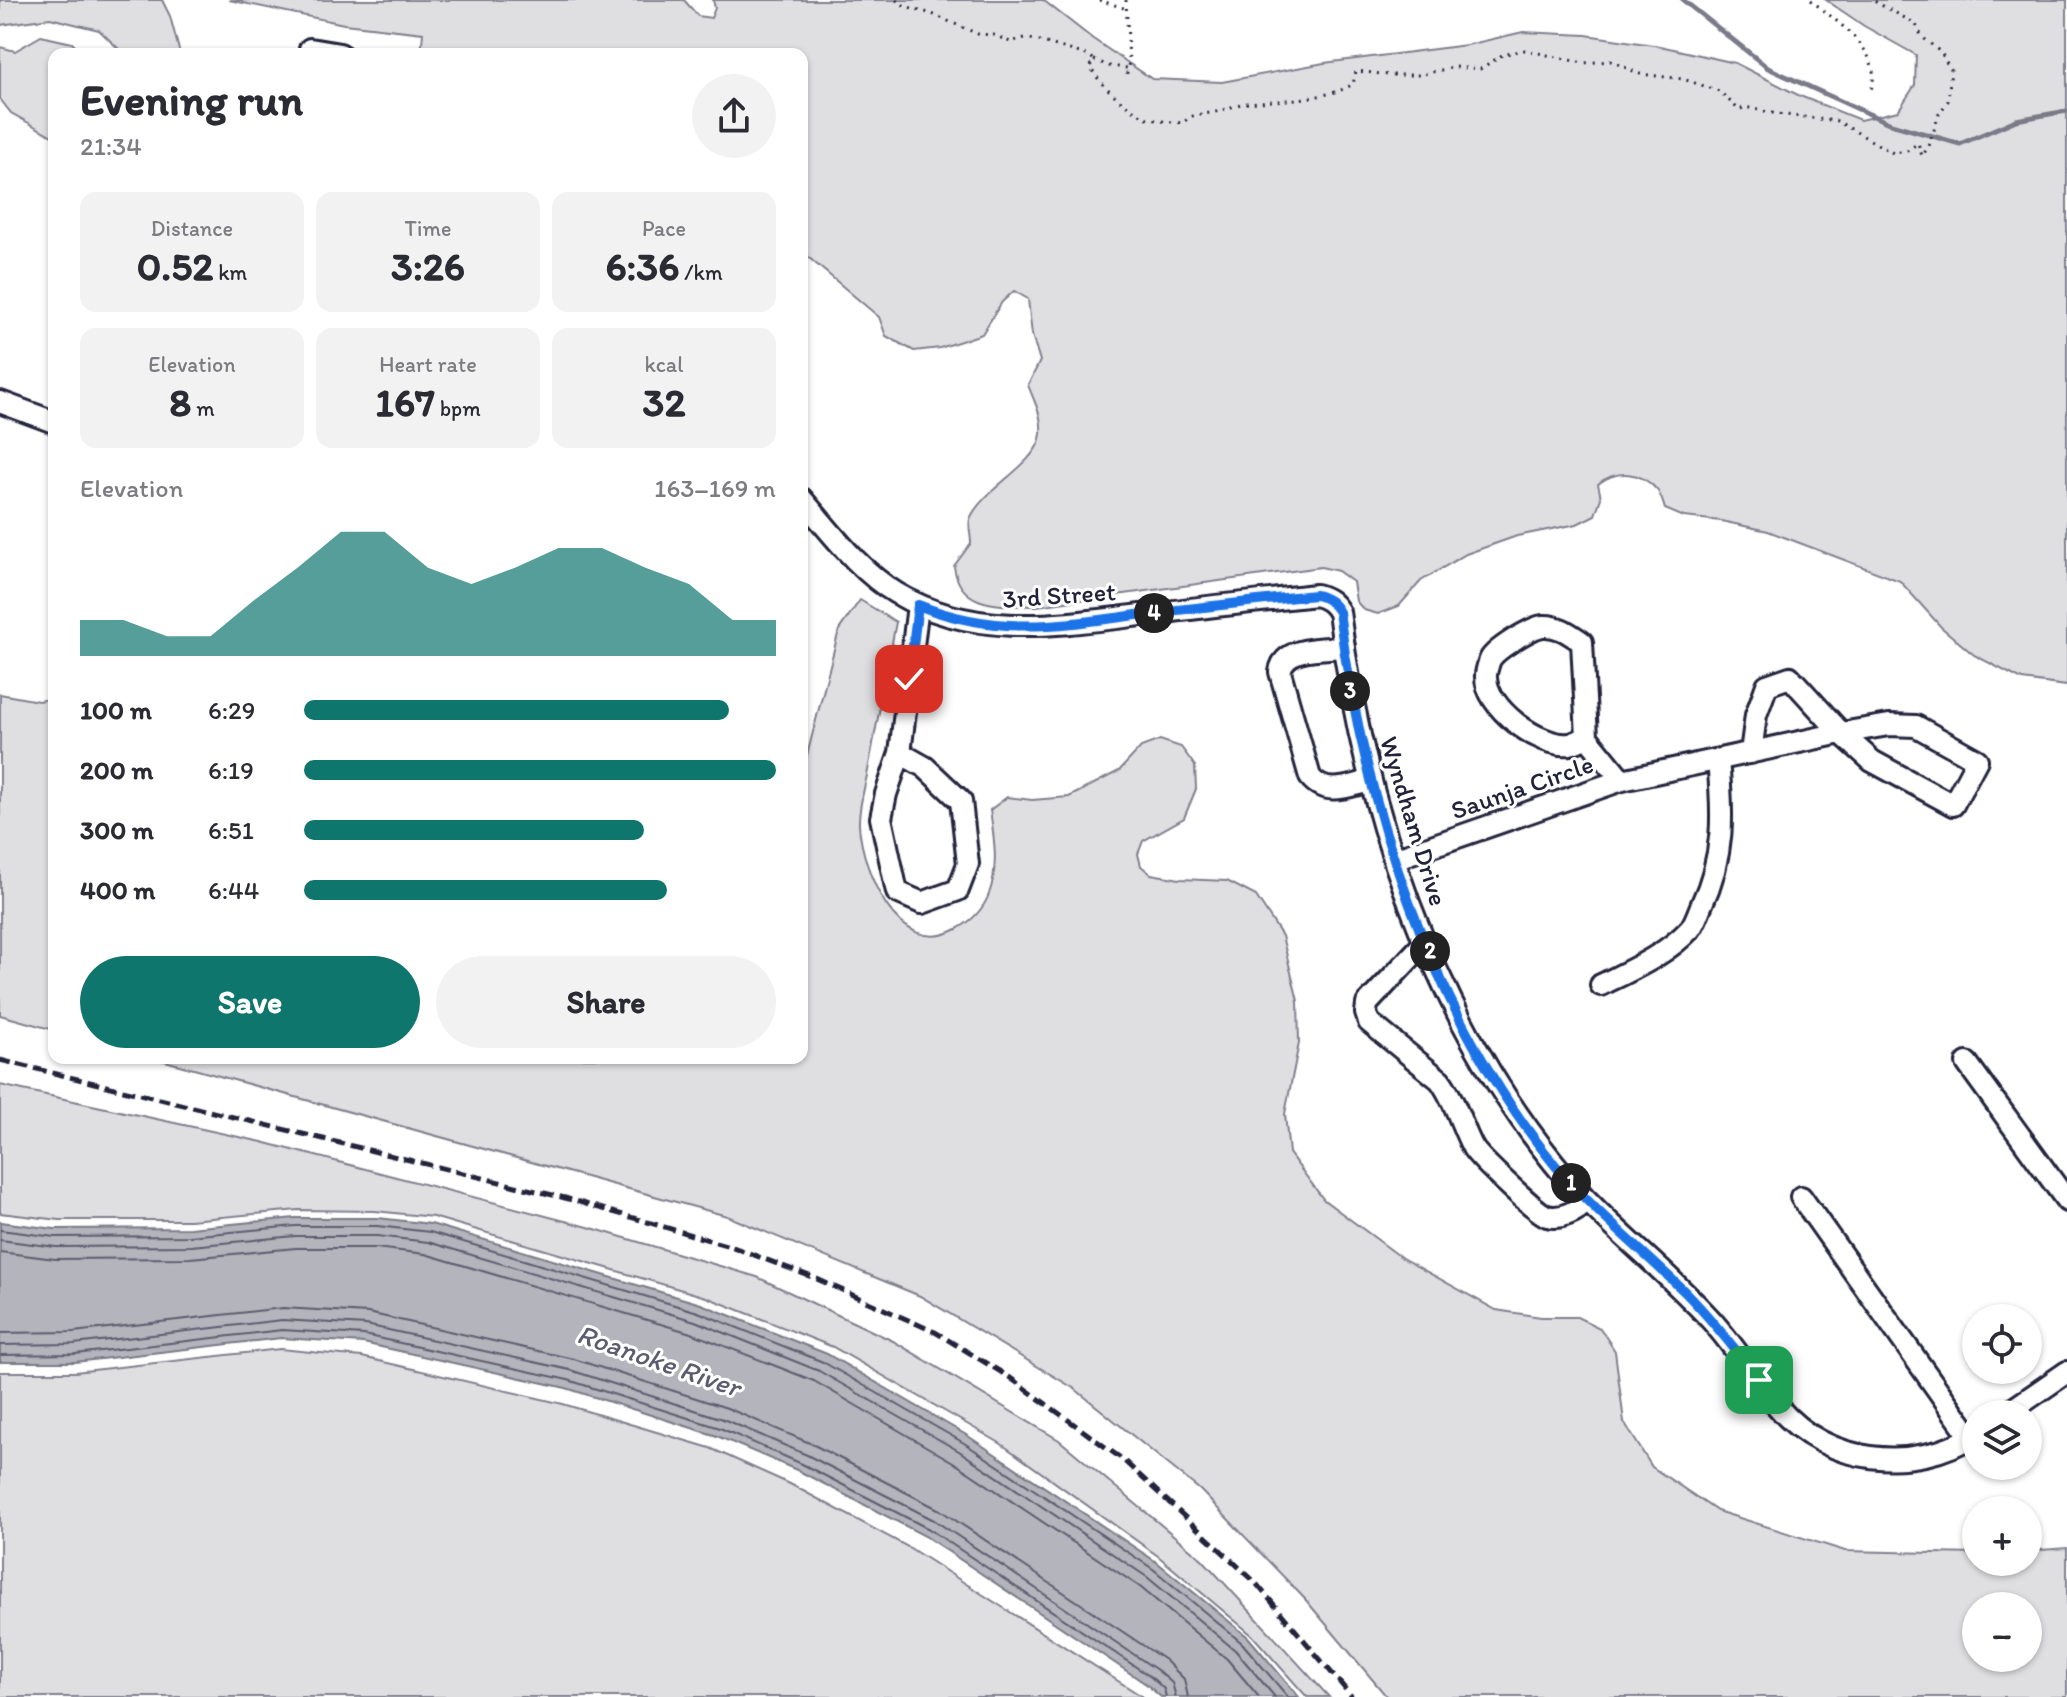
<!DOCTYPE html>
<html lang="en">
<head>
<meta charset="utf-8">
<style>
	body { margin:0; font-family:Itim,sans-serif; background:#f2f2f3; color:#2b2b33; height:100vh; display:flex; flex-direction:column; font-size:30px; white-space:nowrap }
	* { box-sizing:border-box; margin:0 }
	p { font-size:26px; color:#7c7c81 }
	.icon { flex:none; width:44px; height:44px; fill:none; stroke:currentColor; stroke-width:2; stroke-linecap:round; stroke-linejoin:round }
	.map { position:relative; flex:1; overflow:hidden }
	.sheet { position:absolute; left:48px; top:48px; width:760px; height:1016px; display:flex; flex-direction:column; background:#fff; border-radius:16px; box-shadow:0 2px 6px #0004 }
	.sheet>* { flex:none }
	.controls { position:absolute; left:1962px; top:1304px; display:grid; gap:16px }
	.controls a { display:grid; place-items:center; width:80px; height:80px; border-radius:50%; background:#fff; box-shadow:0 2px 6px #0004; font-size:40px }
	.pin { position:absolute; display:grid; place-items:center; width:68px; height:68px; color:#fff; margin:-34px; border-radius:16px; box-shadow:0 4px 12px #0006 }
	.km { position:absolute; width:40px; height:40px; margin:-20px; border-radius:50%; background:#222; color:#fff; font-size:22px; line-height:40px; text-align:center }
	.round { display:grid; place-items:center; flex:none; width:84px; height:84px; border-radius:42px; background:#f2f2f3 }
	.head { display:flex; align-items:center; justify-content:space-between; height:136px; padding:0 32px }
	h1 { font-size:44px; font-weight:800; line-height:60px }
	.metrics { display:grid; grid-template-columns:repeat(3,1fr); gap:12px; height:136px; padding:8px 32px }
	.metrics div { display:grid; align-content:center; border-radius:16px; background:#f2f2f3; text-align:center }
	.metrics b { font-size:40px; font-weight:800 }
	.metrics small { font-size:22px; font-weight:400 }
	.metrics p { font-size:22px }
	.chart { height:224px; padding:16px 32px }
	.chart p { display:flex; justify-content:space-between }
	.chart svg { width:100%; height:144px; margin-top:8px; fill:#0f766e; opacity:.7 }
	.button { display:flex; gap:16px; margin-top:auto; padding:16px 32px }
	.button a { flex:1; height:92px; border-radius:48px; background:#0f766e; color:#fff; font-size:32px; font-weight:800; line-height:92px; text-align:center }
	.button a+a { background:#f2f2f3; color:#2b2b33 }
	ul { padding:0 32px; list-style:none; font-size:26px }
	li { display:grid; grid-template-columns:128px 96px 1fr; align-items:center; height:60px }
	li i { height:20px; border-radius:10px; background:#0f766e }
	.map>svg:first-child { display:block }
	.green { fill:#dfdfe2; stroke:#80808e; stroke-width:2; fill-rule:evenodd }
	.water { fill:#b4b4bc; stroke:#7a7a88; stroke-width:2 }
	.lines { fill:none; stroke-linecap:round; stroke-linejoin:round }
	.shore { stroke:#5c5c6f; stroke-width:2 }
	.stream { stroke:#7a7a88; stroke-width:5 }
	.minor-casing { stroke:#22223b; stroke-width:26 }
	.path { stroke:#22223b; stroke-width:3; stroke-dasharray:2 6; stroke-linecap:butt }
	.minor { stroke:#fff; stroke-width:20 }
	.rail { stroke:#22223b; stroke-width:5; stroke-dasharray:12 6; stroke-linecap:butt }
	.route-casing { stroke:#fff; stroke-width:16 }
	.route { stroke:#1a73e8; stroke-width:10 }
	.labels { text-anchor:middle; stroke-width:6; stroke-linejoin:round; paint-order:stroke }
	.street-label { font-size:26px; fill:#22223b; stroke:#fff }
	.water-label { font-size:28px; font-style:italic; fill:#5c5c6f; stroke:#fff }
</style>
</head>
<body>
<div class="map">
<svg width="2067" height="1697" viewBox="0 0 2067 1697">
	<rect width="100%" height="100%" fill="#fff"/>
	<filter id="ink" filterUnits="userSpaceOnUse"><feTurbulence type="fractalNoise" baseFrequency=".0125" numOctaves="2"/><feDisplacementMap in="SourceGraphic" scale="16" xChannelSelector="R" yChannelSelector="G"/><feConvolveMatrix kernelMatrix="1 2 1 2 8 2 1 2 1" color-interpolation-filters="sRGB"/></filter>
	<g filter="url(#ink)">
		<g class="green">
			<path d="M 0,0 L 162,0 L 170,16 L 180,54 L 124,54 L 99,30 L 50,18 L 0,25 Z"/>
			<path d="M 229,0 L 684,0 L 698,16 L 711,18 L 715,8 L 713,0 L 1043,0 L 1093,39 L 1152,79 L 1222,82 L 1324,63 L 1467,45 L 1523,32 L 1586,35 L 1660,46 L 1735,63 L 1800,96 L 1860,120 L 1898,111 L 1915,85 L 1916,55 L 1864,26 L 1826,0 L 2067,0 L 2067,686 L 2022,680 L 1974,655 L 1941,627 L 1900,581 L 1768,531 L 1721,521 L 1684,517 L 1665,509 C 1663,503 1661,495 1657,490 C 1641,471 1617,469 1598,484 L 1601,498 L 1595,515 L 1577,524 L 1517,536 L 1466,554 L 1421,581 L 1399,606 L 1378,614 L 1364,610 L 1356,601 L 1353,582 L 1338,571 L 1321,567 L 1037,606 C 1003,605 959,610 954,566 L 971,543 C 971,536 968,525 970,519 C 981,491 1033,466 1040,439 C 1045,420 1034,401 1028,385 L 1040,361 L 1032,335 L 1028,299 L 1014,291 L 1002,302 L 982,334 L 940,348 L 914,351 L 886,336 L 879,317 L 802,252 L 802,54 L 421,54 L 423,33 L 344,24 Z"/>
			<path d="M 41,36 L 72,43 L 83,54 L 54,54 L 54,137 L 11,113 L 0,99 L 0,47 L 15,51 Z"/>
			<path d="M 860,600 L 896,622 C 887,670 878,717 869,765 C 866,784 858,806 859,825 C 862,870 898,961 957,929 C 972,921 983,910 989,894 C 999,867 994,837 990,810 L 1007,797 L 1032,800 L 1069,797 L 1119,771 L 1141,747 L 1160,740 L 1181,747 L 1195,766 L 1196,789 L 1184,818 L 1143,841 L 1138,854 L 1141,866 L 1151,874 L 1180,879 L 1227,881 L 1256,896 L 1282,936 L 1298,1001 L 1299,1043 L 1285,1114 L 1289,1153 L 1324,1200 L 1402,1258 L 1496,1310 L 1541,1317 L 1577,1317 L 1600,1328 L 1615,1351 L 1624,1422 L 1652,1467 L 1717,1511 L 1845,1551 L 1976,1554 L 1976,1562 L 2028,1562 L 2028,1551 L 2067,1548 L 2067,1697 L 1387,1697 L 1305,1599 L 1200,1490 L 1075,1389 L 920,1296 L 727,1216 L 154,1058 L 802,1058 L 802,775 L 839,630 ZM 2028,1606 L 2028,1658 L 1976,1658 L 1976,1606 Z"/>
			<path d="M 0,694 L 38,701 L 54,698 L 54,1030 L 0,1015 Z"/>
			<path d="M 0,1085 L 262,1142 L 588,1227 L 757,1277 L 893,1341 L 1059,1440 L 1202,1559 L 1329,1697 L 1307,1697 L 1252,1635 L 1158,1556 L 1000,1443 L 833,1347 L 706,1297 L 433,1217 L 375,1211 L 298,1210 L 190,1220 L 60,1220 L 0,1213 Z"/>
			<path d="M 280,1349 L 362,1357 L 563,1404 L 710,1448 L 790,1484 L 910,1548 L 1143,1697 L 0,1697 L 0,1372 L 75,1372 Z"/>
		</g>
		<path class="water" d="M 295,1218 L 378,1218 L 431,1224 L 701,1304 L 827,1354 L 968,1436 L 1158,1563 L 1248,1637 L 1299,1697 L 1161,1697 L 1146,1684 L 925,1536 L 799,1471 L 717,1436 L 566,1388 L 363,1343 L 281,1338 L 75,1362 L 0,1362 L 0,1222 L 55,1229 L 190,1228 Z"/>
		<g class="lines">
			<g class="shore">
				<path d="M 0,1230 L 55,1237 L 190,1236 L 295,1226 L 377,1226 L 430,1232 L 698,1312 L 823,1362 L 964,1443 L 1153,1569 L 1242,1643 L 1288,1697"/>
				<path d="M 0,1240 L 56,1247 L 191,1246 L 295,1236 L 377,1236 L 428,1242 L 695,1321 L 819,1371 L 959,1451 L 1147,1577 L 1235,1650 L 1275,1697"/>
				<path d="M 0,1252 L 55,1259 L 190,1258 L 296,1248 L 376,1248 L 425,1254 L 691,1333 L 814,1381 L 953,1462 L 1140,1587 L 1227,1659 L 1259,1697"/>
				<path d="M 0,1333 L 73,1332 L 283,1308 L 368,1313 L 574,1359 L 727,1408 L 812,1444 L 940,1510 L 1165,1660 L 1184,1679 L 1188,1697"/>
				<path d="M 0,1345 L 74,1344 L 282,1320 L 366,1325 L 570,1370 L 723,1419 L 807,1455 L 934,1520 L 1157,1670 L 1172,1683 L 1176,1697"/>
				<path d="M 0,1355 L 75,1354 L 282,1330 L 364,1335 L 568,1380 L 720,1428 L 802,1464 L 929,1529 L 1151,1677 L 1164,1689 L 1166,1697"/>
			</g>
			<path class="stream" d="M 1683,0 L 1768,68 L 1891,124 L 1960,144 L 2016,120 L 2067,111"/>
			<defs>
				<g id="minor">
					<path d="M 310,49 L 340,54"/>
					<path d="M 0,402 L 54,422"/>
					<path d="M 802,499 C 831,532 858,570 896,593 C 978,642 1069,623 1158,613 C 1211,606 1263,601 1316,595 C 1327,598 1333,602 1339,612 C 1363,805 1430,1010 1554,1163 C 1601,1222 1662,1266 1712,1321 C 1736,1348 1755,1379 1778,1407 C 1826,1465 1915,1474 1976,1434"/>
					<path d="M 1344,647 C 1323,649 1283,646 1280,672 L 1310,777 C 1326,797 1349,786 1370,781"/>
					<path d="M 1587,737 C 1582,739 1575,743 1570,744 C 1540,748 1484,707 1486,675 C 1486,672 1489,661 1491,658 C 1498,648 1532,627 1543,626 C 1559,625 1570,634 1582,642 L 1587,737 L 1622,780"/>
					<path d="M 900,753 L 925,767 L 961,801 L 968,864 L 958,890 L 922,903 L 897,892 L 881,818 L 886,794 L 900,753 L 918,605"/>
					<path d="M 1394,859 L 1622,780 L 1841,733 L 1872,761 L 1953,805 L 1977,760 L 1916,726 L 1889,725 L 1841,733 L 1790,677 L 1767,685 L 1756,715 L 1751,753"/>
					<path d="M 1425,942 L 1367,1004 L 1366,1013 L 1369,1022 L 1440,1080 C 1455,1100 1461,1125 1473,1148 C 1479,1158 1537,1213 1547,1216 C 1561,1220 1578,1211 1587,1201"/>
					<path d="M 1601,985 C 1631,970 1666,955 1690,929 C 1695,923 1698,913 1701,906 C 1725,855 1723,814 1718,760"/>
					<path d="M 1967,1063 L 2067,1201"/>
					<path d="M 1801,1197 L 1971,1437"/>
					<path d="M 2006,1414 L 2067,1372"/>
				</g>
			</defs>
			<use href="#minor" class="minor-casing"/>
			<g class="path">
				<path d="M 896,0 L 905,6 L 932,14 L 978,34 L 994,35 L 1010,42 L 1025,38 L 1036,40 L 1090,56 L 1094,60 L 1090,66 C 1097,83 1129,109 1145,117 C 1155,121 1172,122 1183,123 C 1192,114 1199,114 1211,113 C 1224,111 1235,104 1248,103 C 1277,100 1329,100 1353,84 L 1356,71 L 1389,75 L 1419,75 L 1455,67 L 1480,69 L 1502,55 L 1525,50 L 1583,63 L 1611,61 L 1640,74 L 1683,79 L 1719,91 L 1739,110 L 1745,107 L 1777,114 L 1837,121 L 1893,153 L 1907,151 L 1918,143 L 1922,156 L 1929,146 L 1939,114 L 1948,101 L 1951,69 C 1946,64 1944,55 1939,51 C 1928,41 1921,39 1916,24 L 1872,0"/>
				<path d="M 1099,0 L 1127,9"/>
				<path d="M 1126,0 L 1129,61 L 1126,78"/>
				<path d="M 1811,0 C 1836,22 1889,54 1869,94"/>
				<path d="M 1094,60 L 1109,66 L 1127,68"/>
			</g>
			<use href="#minor" class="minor"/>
			<path class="rail" d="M 0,1060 L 565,1198 L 733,1247 L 817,1279 L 935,1332 L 1009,1377 L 1122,1459 L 1254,1581 L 1352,1697"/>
		</g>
	</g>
	<g class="lines" filter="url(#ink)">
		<defs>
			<path id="route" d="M 909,679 L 918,605 C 1001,638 1067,624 1152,613 C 1206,607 1261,600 1316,595 C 1327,598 1333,602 1339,612 C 1363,802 1431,1015 1555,1165 C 1594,1212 1641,1249 1685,1292 C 1712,1319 1736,1350 1759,1380"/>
		</defs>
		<use href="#route" class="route-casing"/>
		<use href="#route" class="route"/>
	</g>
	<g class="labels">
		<g class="street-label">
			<text transform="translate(1059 595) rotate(-4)" y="9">3rd Street</text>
			<text transform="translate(1522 787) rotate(-19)" y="9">Saunja Circle</text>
			<text transform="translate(1414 821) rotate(73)" y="9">Wyndham Drive</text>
		</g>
		<g class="water-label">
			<text transform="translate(659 1360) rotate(19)" y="10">Roanoke River</text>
		</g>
	</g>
</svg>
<div class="controls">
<a><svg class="icon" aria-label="locate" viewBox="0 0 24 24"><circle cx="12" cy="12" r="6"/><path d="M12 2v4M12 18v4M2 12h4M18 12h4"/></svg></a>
<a><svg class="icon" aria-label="layers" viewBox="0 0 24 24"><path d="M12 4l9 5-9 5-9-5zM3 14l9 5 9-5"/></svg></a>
<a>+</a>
<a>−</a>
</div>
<div class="pin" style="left:1759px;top:1380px;background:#1e9e55"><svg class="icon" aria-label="arrive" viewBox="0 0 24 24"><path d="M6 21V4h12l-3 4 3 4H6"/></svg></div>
<div class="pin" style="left:909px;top:679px;background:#d93025"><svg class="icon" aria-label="check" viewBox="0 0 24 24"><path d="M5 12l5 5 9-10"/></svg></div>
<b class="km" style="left:1571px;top:1183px">1</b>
<b class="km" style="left:1430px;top:951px">2</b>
<b class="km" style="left:1350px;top:691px">3</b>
<b class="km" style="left:1154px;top:613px">4</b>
<section class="sheet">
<div class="head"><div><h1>Evening run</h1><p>21:34</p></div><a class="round"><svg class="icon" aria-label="share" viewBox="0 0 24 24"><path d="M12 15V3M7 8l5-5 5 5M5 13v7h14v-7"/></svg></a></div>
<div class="metrics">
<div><p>Distance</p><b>0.52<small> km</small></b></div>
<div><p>Time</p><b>3:26</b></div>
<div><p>Pace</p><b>6:36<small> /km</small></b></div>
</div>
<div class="metrics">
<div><p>Elevation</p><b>8<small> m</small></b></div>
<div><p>Heart rate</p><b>167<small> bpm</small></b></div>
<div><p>kcal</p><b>32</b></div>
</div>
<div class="chart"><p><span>Elevation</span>163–169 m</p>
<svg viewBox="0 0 160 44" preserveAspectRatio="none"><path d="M0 44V33L10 33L20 38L30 38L40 27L50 17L60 6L70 6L80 17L90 22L100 17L110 11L120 11L130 17L140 22L150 33L160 33V44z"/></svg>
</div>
<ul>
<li><b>100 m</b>6:29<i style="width:90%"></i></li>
<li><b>200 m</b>6:19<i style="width:100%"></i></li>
<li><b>300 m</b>6:51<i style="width:72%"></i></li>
<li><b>400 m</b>6:44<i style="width:77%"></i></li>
</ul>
<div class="button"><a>Save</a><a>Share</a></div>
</section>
</div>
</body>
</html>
